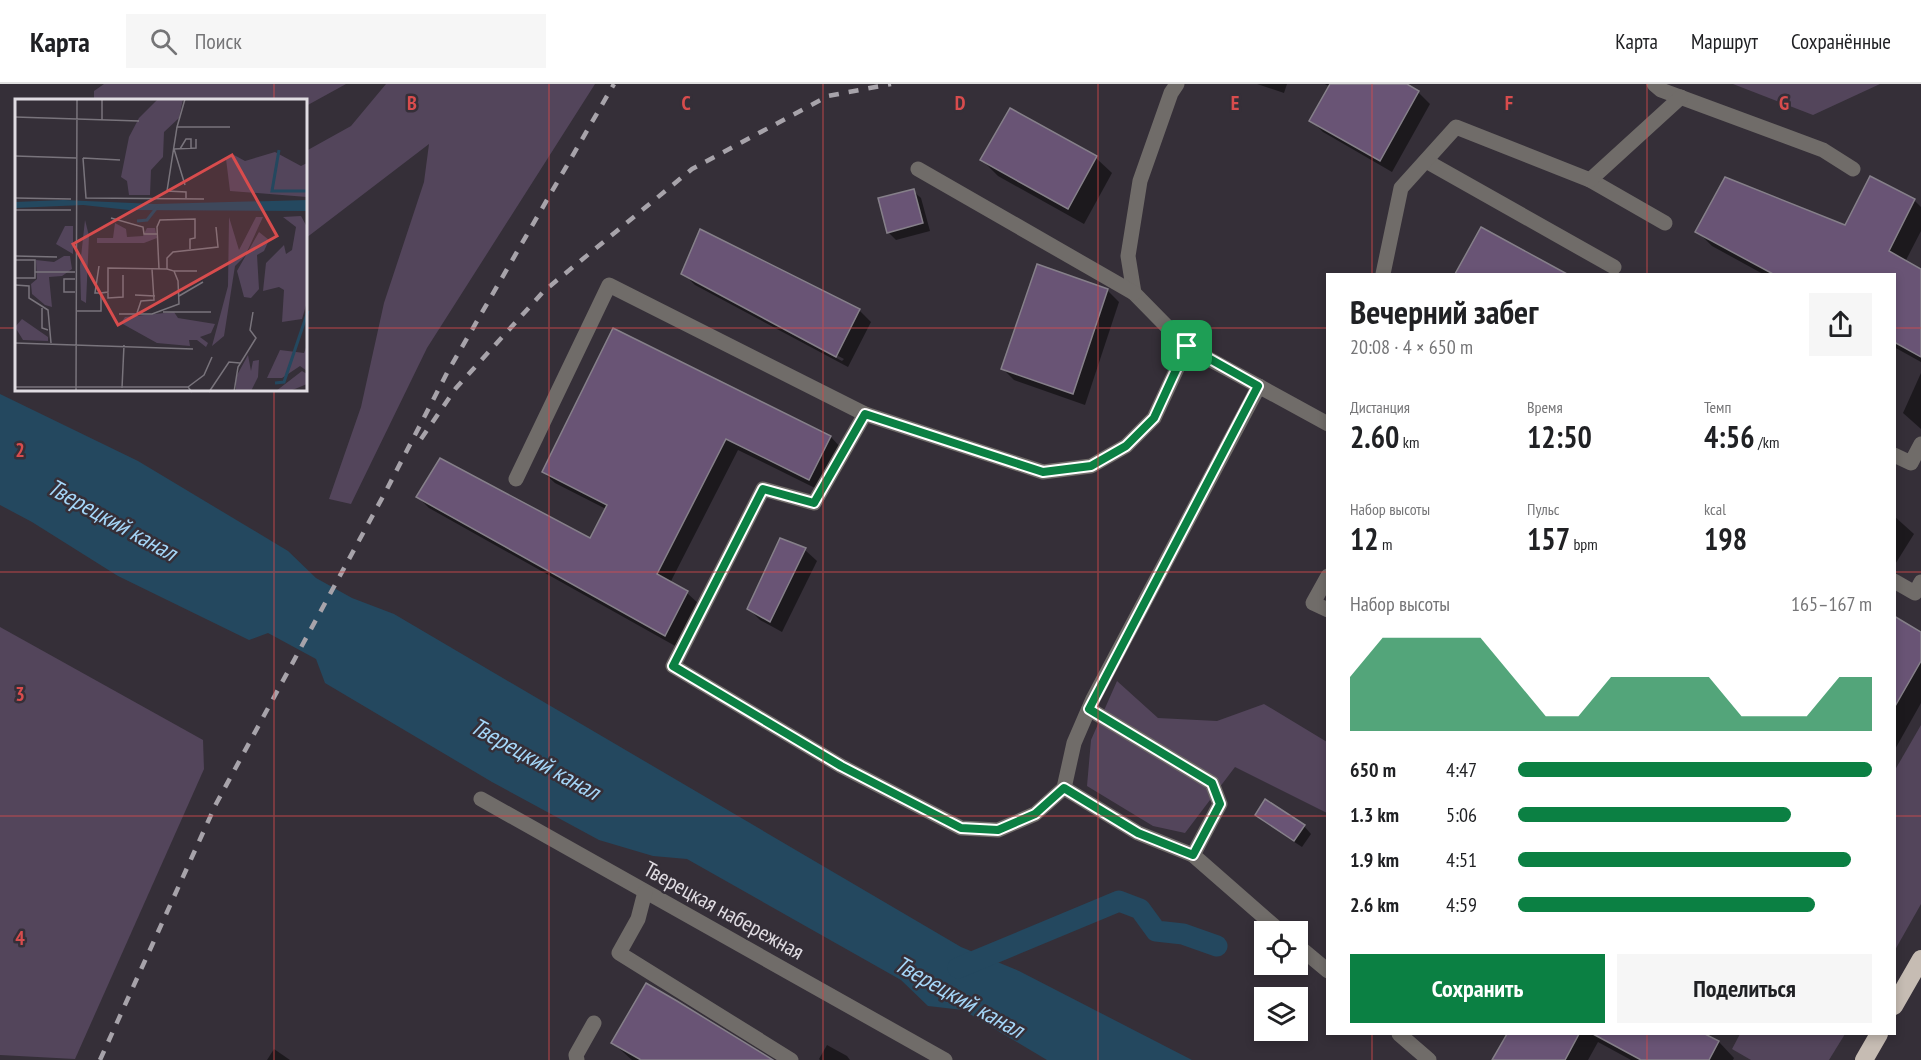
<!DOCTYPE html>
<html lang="ru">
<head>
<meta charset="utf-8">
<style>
	body { margin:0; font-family:"PT Sans Narrow",sans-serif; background:#f6f6f6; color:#202124; height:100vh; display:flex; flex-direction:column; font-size:22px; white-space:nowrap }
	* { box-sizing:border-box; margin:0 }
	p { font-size:20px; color:#757577 }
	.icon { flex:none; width:33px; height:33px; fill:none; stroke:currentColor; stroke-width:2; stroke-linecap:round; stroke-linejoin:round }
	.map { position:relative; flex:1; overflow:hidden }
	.details { position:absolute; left:1326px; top:189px; width:570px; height:762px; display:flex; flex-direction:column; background:#fff; border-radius:0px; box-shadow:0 3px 9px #0003 }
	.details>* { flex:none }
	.fabs { position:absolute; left:1254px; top:837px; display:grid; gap:12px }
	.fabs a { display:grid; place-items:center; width:54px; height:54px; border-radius:0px; background:#fff; box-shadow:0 3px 9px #0003; font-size:30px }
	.pin { position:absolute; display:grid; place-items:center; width:51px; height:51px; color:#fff; margin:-26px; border-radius:12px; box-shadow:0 3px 9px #0006 }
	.round { display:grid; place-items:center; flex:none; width:63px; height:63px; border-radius:0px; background:#f6f6f6 }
	.summary { display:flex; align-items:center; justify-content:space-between; height:102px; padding:0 24px }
	h1 { font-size:33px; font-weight:800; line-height:45px }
	.stats { display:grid; grid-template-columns:repeat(3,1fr); gap:9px; height:102px; padding:6px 24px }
	.stats div { display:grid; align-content:center }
	.stats b { font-size:30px; font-weight:800 }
	.stats small { font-size:16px; font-weight:400 }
	.stats p { font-size:16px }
	.chart { height:168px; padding:12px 24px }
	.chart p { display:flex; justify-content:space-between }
	.chart svg { width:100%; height:108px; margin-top:6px; fill:#0b8043; opacity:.7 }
	.button { display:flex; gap:12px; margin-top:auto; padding:12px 24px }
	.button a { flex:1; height:69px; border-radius:0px; background:#0b8043; color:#fff; font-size:24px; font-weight:800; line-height:69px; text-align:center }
	.button a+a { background:#f6f6f6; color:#202124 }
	ul { padding:0 24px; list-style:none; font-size:20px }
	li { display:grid; grid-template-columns:96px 72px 1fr; align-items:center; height:45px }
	li i { height:15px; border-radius:8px; background:#0b8043 }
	header { display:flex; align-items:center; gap:36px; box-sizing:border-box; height:84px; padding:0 30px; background:#fff; border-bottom:2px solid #e0e0e0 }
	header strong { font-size:28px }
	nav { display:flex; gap:33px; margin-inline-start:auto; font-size:21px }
	.search { width:420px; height:54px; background:#f6f6f6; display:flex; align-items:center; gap:15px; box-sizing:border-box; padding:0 21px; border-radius:0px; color:#757577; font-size:22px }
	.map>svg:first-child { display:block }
	.green { fill:#53455b }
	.water { fill:#24485f }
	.shadow { fill:#0007; fill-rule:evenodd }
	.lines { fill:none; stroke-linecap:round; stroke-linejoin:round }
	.canal { stroke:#24485f; stroke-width:21 }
	.building { fill:#695475; stroke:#86808a; stroke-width:1.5 }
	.minor { stroke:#706c69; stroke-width:15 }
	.highway { stroke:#c6bcb3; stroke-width:18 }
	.rail { stroke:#a7a3aa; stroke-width:4.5; stroke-dasharray:10 10; stroke-linecap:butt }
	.route-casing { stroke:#fff; stroke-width:12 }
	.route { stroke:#0b8043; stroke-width:8 }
	.grid { fill:none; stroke:#d84c4d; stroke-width:1.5; stroke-opacity:0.55 }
	.labels { text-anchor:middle; stroke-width:5; stroke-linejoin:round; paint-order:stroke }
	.street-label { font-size:22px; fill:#e0dce2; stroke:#352f38 }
	.water-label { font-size:24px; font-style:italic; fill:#a5d6f8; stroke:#352f38 }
	.inset-river { fill:none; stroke:#24485f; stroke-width:3 }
	.inset-road { fill:none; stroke:#79747c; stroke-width:1.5 }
	.view { fill:#d84c4d; fill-opacity:0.15; stroke:#d84c4d; stroke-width:3 }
	.inset-edge { fill:none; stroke:#e0dce2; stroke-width:3 }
	.grid-label { font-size:20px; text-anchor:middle; font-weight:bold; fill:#d84c4d; stroke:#352f38; stroke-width:5; stroke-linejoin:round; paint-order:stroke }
</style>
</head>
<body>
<header>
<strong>Карта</strong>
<div class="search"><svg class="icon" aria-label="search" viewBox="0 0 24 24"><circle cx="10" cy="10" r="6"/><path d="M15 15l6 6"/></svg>Поиск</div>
<nav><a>Карта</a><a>Маршрут</a><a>Сохранённые</a></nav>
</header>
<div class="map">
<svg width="1921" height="976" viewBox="0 0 1921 976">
	<rect width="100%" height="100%" fill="#352f38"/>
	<g class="green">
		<path d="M 104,0 L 346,0 L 306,22 L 306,16 L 94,16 L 94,7 Z"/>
		<path d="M 386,0 L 595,0 L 427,264 L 351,420 L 329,415 L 361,323 L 384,219 L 424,98 L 429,60 L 306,154 L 306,67 L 351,42 Z"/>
		<path d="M 1733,0 L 1880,0 L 1813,31 Z"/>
		<path d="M 0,543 L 203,656 L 204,685 L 75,975 L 0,971 Z"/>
		<path d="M 1117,597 L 1158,634 L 1217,637 L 1264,620 L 1327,658 L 1327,729 L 1235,683 L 1185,749 L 1153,742 L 1087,702 L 1091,656 Z"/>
		<path d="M 1921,641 L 1921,820 L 1895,866 L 1895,686 Z"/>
		<path d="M 1740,950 L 1845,950 L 1829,976 L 1751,976 L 1732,965 Z"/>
	</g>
	<path class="water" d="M 0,310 L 138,377 L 288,467 L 316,494 L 352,514 L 394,530 L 961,863 L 1019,887 L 1192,976 L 1047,976 L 963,926 L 928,922 L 901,896 L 687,775 L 653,772 L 599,756 L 492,698 L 325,599 L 316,575 L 268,549 L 249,556 L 118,492 L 32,438 L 0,421 Z"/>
	<g class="shadow">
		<path d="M 1257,0 L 1287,0 L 1284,9 Z"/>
		<path d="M 1325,0 L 1404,0 L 1418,8 L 1430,20 L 1392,88 L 1323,48 L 1311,36 L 1330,3 Z"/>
		<path d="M 1010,26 L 1096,74 L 1112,89 L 1084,140 L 998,92 L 982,76 Z"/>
		<path d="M 913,107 L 921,114 L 930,147 L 896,156 L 888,148 Z"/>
		<path d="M 1914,116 L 1921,123 L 1921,147 L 1905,178 L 1921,187 L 1921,278 L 1894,263 L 1894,190 L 1763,190 L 1712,162 L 1697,147 L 1846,143 Z"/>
		<path d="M 1481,145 L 1564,190 L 1457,190 Z"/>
		<path d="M 683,189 L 859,226 L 871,238 L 848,283 L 695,201 ZM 694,195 L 844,275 L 842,277 L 694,198 Z"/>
		<path d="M 1107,206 L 1119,218 L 1085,321 L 1014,296 L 1003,285 Z"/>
		<path d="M 613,246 L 831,353 L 842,365 L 821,407 L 738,366 L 670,499 L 687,509 L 699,520 L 677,563 L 429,424 L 418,413 L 590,457 L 606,425 L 555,399 L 543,388 Z"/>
		<path d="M 1921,289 L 1921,345 L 1903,329 Z"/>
		<path d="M 1894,432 L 1914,450 L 1894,482 Z"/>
		<path d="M 781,456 L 805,466 L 817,477 L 782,548 L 760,536 L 749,525 Z"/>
		<path d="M 1894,534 L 1921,550 L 1921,619 L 1894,667 Z"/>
		<path d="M 1256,731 L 1304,742 L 1311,750 L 1302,763 L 1264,738 Z"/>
		<path d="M 1509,950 L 1702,950 L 1719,958 L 1734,974 L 1733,976 L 1631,976 L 1598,958 L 1588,976 L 1494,976 Z"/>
		<path d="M 613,959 L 770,976 L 632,976 Z"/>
		<path d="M 827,961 L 847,972 L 850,976 L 820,976 L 819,975 Z"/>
		<path d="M 274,965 L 290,976 L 267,976 Z"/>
	</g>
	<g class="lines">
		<path class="canal" d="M 958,884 L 1119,817 L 1140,825 L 1156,847 L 1183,850 L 1217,862"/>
	</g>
	<g class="building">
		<path d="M 1330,0 L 1407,0 L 1419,7 L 1380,77 L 1309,37 Z"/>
		<path d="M 1010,24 L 1097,72 L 1068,125 L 980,76 Z"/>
		<path d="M 1870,92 L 1915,115 L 1889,167 L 1921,185 L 1921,273 L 1894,258 L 1894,190 L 1773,190 L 1695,148 L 1725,93 L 1845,141 Z"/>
		<path d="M 914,105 L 923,139 L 887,149 L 878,114 Z"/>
		<path d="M 1481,143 L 1567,190 L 1455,190 Z"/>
		<path d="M 700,145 L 860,225 L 836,273 L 681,190 Z"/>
		<path d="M 1037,180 L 1108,205 L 1073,310 L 1001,285 Z"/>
		<path d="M 613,244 L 831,352 L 809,396 L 726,355 L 657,490 L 688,507 L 665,552 L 416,413 L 440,374 L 590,454 L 607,421 L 542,388 Z"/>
		<path d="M 780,454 L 806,464 L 770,538 L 747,525 Z"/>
		<path d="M 1894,532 L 1921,548 L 1921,577 L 1894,624 Z"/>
		<path d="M 1265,715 L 1305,741 L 1294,757 L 1255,731 Z"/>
		<path d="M 646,899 L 677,917 L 773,976 L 641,976 L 611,959 Z"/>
		<path d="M 1507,950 L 1579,950 L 1565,976 L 1492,976 Z"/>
		<path d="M 1593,950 L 1705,950 L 1719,957 L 1709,976 L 1641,976 Z"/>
	</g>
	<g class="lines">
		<g class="minor">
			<path d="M 1177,0 L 1171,9 L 1140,97 L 1128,172 L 1134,209 L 1187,263"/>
			<path d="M 1654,0 L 1661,6 L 1823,66 L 1853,85"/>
			<path d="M 1426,77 L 1614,183"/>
			<path d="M 918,85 L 1134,209"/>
			<path d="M 1590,96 L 1665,139"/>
			<path d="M 1383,190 L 1401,104 L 1456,43 L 1590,96 L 1681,13"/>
			<path d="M 865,330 L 814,419 L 763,405 L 673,582 L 841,682 L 961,744 L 998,746 L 1035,730 L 1064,704 L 1074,659 L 1093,615 L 1259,302"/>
			<path d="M 1894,371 L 1911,379 L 1921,360"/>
			<path d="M 516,395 L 609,201 L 865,330 L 1043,388 L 1091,382 L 1126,362 L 1154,334 L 1187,263 L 1328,340"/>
			<path d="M 1328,492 L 1313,519 L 1328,526"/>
			<path d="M 1894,497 L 1915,509 L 1921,498"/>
			<path d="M 1089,625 L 1212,699 L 1220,720 L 1193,771 L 1281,848"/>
			<path d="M 1064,704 L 1138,749 L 1193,771"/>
			<path d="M 481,715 L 945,976"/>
			<path d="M 645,808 L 638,835 L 619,869 L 791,976"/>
			<path d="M 1298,862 L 1328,887"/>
			<path d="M 1399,950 L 1429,976"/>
			<path d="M 577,976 L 576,971 L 594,939"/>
		</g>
		<g class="highway">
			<path d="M 1894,922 L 1921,875"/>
			<path d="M 1864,976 L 1879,950"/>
		</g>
		<g class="rail">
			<path d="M 421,355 L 456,304 L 544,207 L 692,85 L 828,12 L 891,0"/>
			<path d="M 100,976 L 216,720 L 387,405 L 447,289 L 614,0"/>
		</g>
	</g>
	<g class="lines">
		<defs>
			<path id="route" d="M 1187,262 L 1258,302 L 1089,625 L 1212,699 L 1220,720 L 1193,771 L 1138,749 L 1064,704 L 1035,730 L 998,746 L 961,744 L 841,682 L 673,582 L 763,405 L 814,419 L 865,330 L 1043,388 L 1091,382 L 1126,362 L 1154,334 Z"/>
		</defs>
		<use href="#route" class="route-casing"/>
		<use href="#route" class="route"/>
	</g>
	<path class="grid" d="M 274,0 L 274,16M 549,0 L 549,976M 823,0 L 823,976M 1098,0 L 1098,976M 1372,0 L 1372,190M 1647,0 L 1647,190M 0,244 L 16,244M 306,244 L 1328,244M 1894,244 L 1921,244M 274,306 L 274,976M 0,488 L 1328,488M 1894,488 L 1921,488M 0,732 L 1328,732M 1894,732 L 1921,732M 1372,950 L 1372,976M 1647,950 L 1647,976"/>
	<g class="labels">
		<g class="street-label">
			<text transform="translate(724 826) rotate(29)" y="8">Тверецкая набережная</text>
		</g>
		<g class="water-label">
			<text transform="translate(112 436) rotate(29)" y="8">Тверецкий канал</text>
			<text transform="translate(535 675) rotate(29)" y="8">Тверецкий канал</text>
			<text transform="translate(959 913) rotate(29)" y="8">Тверецкий канал</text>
		</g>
	</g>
	<g transform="translate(15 15)">
		<rect width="292" height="292" fill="#352f38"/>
		<path d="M 143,0 L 168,0 L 164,19 L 149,33 L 148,58 L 136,71 L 135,96 L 114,96 L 112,82 L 106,78 L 114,38 L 124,19 ZM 260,53 L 286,67 L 292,64 L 292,98 L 215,92 L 211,60 L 219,56 L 230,62 ZM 286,117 L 292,128 L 292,203 L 287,220 L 267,223 L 269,191 L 264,188 L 248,192 L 251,164 L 269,146 L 271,155 L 277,151 L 281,128 L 268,118 ZM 214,118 L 224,151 L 241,118 L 248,118 L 230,157 L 220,167 L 209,237 L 197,247 L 213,187 ZM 70,121 L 74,137 L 71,204 L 66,201 L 65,167 ZM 100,124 L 111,130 L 112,138 L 128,137 L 132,129 L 140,129 L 142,139 L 129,144 L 82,144 L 82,139 L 98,139 ZM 50,127 L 58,127 L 58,155 L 41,145 ZM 244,133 L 254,141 L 249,152 L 242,156 L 244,190 L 236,199 L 229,198 L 222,172 ZM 49,157 L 55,157 L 57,170 L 47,177 L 34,178 L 37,208 L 30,206 L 17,195 L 16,185 L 22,180 L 21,161 L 39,163 ZM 159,213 L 163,219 L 200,225 L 196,234 L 185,238 L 193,244 L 191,248 L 182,241 L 174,241 L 175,247 L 142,244 L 106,224 L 110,218 ZM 7,220 L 33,238 L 33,242 L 8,241 L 0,228 ZM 292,246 L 292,272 L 285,267 L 267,279 L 252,279 L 265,251 L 289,254 ZM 233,256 L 236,272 L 238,262 L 244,261 L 243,278 L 236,292 L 221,292 L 221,278 ZM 287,272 L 292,275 L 292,285 L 275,292 L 261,292 Z" fill="#53455b"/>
		<path d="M 48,101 L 140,105 L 293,101 L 292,112 L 114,111 L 68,106 L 0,109 L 0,103 Z" fill="#24485f"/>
		<path class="inset-river" d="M 264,51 L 257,92 L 293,92M 122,122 L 132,121 L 143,107M 260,284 L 269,283 L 293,212"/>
		<path class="inset-road" d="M 170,0 L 162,28 L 215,28M 0,18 L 124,22M 87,21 L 87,0M 162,28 L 152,92 L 171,93 L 171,99M 159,50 L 170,86M 159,50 L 181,49 L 181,40M 165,50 L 171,40 L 176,40 L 176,49M 0,57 L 61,59M 68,59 L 71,99 L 189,100M 68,59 L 105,61M 0,99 L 56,100M 0,111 L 56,111M 96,119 L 128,128 L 129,135 L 143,135M 0,157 L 42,158M 0,161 L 20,161 L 20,179 L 0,179M 84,167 L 80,194 L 86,194M 144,170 L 142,128 L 145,121 L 180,120 L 180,139 L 175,140 L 175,150M 159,172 L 182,172M 20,173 L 60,173M 0,186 L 14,187 L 14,199 L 33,211 L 36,244M 60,193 L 49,193 L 49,180 L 60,180M 93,193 L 93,199 L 108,198 L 108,176M 120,196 L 140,197M 164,197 L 188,183M 27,209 L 27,229 L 33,231M 62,212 L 86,212 L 86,194 L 93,193 L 93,169 L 152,170 L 152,159 L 158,153 L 203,148 L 201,128M 148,213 L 196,213M 122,214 L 126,202 L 139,201 L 137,170M 104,215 L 137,215 L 164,205 L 163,182 L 159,172 L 152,170M 0,244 L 178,250M 0,288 L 173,288 L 177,293M 173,288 L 189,276 L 197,258M 107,289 L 109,246M 61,293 L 62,0M 194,293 L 214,263 L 225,264M 219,293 L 223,268 L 241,239 L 235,231 L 238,213"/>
		<path class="view" d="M 217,56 L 262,137 L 103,226 L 58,145 Z"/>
		<rect width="292" height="292" class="inset-edge"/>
	</g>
	<g class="grid-label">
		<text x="412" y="26">B</text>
		<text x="686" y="26">C</text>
		<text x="960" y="26">D</text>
		<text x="1235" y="26">E</text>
		<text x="1509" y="26">F</text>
		<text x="1784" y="26">G</text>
		<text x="20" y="373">2</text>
		<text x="20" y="617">3</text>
		<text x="20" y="861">4</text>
	</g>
</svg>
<div class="fabs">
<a><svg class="icon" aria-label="locate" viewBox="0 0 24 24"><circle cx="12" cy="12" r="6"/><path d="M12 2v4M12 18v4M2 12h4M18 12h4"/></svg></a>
<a><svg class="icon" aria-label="layers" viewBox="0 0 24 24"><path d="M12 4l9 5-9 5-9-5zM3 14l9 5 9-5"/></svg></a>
</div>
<div class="pin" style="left:1187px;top:262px;background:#1e9e55"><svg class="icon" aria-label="arrive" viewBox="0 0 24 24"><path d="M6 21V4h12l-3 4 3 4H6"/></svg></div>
<section class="details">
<div class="summary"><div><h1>Вечерний забег</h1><p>20:08 · 4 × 650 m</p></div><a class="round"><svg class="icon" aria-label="share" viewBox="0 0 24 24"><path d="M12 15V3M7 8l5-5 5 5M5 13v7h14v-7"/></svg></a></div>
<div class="stats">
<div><p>Дистанция</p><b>2.60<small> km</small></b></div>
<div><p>Время</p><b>12:50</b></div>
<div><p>Темп</p><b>4:56<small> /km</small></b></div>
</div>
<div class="stats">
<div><p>Набор высоты</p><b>12<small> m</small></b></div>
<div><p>Пульс</p><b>157<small> bpm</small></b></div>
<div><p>kcal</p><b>198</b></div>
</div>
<div class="chart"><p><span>Набор высоты</span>165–167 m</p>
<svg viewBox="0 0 160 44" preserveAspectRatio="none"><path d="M0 44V22L10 6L20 6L30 6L40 6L50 22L60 38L70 38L80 22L90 22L100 22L110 22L120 38L130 38L140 38L150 22L160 22V44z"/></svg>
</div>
<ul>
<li><b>650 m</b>4:47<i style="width:100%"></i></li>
<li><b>1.3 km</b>5:06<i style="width:77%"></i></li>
<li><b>1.9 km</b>4:51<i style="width:94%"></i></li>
<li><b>2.6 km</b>4:59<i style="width:84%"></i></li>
</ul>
<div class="button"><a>Сохранить</a><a>Поделиться</a></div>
</section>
</div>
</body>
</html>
